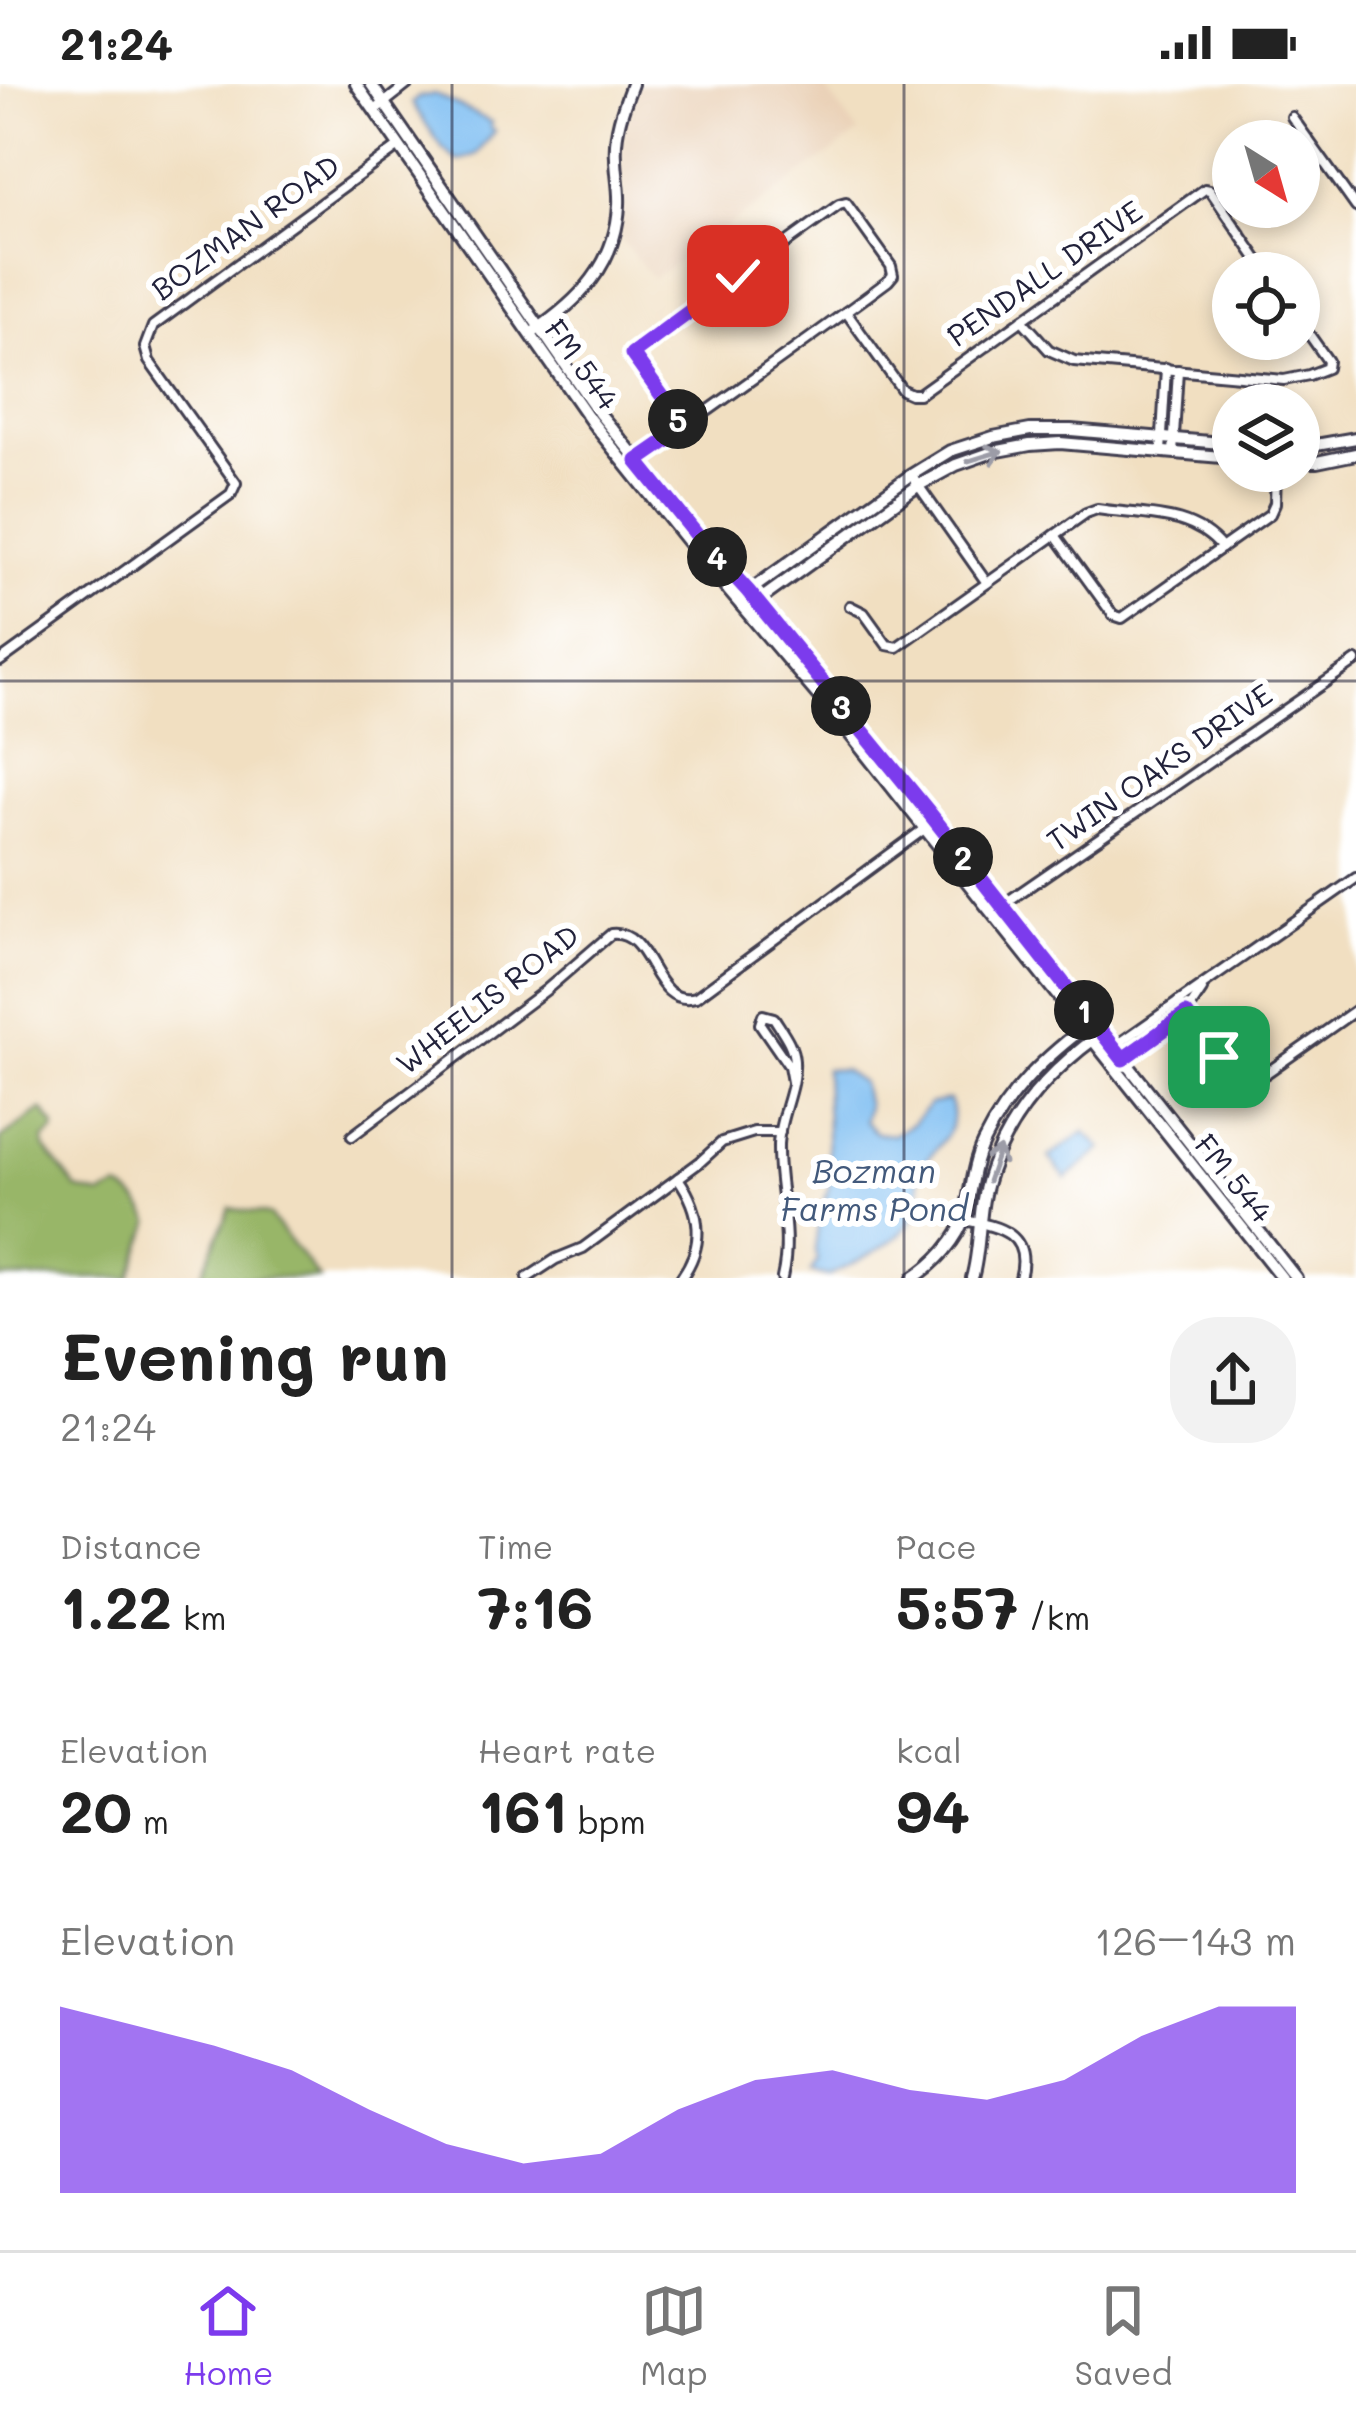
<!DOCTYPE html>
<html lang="en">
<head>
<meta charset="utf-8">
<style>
	body { margin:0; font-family:Mali,sans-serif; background:#f2f2f2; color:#222; height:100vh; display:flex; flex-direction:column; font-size:45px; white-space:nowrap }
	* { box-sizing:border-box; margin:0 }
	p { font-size:39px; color:#767676 }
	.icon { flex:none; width:66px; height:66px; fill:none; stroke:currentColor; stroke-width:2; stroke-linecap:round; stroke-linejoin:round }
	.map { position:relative; height:1194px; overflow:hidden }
	.side { display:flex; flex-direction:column; background:#fff; flex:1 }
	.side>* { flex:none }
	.needle { width:78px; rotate:143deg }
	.tools { position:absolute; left:1212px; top:36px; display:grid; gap:24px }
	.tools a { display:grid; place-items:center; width:108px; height:108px; border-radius:50%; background:#fff; box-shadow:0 6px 18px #0003; font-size:60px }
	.pin { position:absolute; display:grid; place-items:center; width:102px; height:102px; color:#fff; margin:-51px; border-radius:24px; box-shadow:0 6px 18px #0006 }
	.km { position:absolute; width:60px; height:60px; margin:-30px; border-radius:50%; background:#222; color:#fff; font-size:33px; line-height:60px; text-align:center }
	.round { display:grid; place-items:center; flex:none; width:126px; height:126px; border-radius:48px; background:#f2f2f2 }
	.headline { display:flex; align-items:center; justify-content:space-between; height:204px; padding:0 60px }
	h1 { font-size:66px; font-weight:700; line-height:90px }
	.figures { display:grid; grid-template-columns:repeat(3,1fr); gap:18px; height:204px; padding:12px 60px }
	.figures div { display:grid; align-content:center }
	.figures b { font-size:60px; font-weight:700 }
	.figures small { font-size:33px; font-weight:400 }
	.figures p { font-size:33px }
	.chart { height:336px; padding:24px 60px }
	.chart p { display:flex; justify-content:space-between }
	.chart svg { width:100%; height:216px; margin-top:12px; fill:#7c3aed; opacity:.7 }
	.status { display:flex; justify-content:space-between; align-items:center; height:84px; padding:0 60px; background:#fff; direction:ltr }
	.status svg { height:33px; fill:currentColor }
	.tabs { display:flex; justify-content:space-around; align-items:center; height:168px; border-top:3px solid #e0e0e0; background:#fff; font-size:33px; color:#767676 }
	.tabs a { display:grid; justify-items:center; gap:6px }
	.tabs .current { color:#7c3aed }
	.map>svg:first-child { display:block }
	.built { fill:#ead2b8 }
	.forest { fill:#98b668; stroke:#5d6c52; stroke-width:3 }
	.water { fill:#7ebef2; stroke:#507096; stroke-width:3 }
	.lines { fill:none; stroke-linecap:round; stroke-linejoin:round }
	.minor-casing { stroke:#413e4f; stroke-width:14 }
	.tertiary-casing { stroke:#413e4f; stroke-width:16 }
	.secondary-casing { stroke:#413e4f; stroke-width:16 }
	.minor { stroke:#fff; stroke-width:8 }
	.tertiary { stroke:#fff; stroke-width:10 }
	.secondary { stroke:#fff; stroke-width:10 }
	.oneway { stroke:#9c9ca7 }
	.route-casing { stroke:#fff; stroke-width:24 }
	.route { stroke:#7c3aed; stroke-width:15 }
	.grid { fill:none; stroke:#22223b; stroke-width:3; stroke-opacity:0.55 }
	.labels { text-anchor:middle; stroke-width:12; stroke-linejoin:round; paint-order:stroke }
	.street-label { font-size:30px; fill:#22223b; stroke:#fff }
	.water-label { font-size:33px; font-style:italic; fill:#42597b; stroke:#fff }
</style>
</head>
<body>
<div class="status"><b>21:24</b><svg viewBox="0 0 49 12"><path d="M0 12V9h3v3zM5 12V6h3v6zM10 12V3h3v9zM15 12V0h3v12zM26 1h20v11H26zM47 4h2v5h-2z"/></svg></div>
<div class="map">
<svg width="1356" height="1194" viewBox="0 0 1356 1194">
	<rect width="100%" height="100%" fill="#fff"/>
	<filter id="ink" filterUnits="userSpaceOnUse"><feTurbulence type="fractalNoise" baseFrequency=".00833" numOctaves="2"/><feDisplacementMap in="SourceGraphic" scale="24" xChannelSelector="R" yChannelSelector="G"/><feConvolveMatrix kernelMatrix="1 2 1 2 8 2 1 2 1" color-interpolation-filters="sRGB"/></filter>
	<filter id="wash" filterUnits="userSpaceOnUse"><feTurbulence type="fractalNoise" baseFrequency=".004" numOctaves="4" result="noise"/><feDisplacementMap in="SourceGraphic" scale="48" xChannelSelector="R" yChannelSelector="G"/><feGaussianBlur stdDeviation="2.7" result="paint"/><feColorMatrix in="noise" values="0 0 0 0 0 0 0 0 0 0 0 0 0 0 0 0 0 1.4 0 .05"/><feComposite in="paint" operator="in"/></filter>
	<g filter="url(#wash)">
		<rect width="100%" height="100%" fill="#f1dfc1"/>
		<path class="built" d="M 639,0 L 822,0 L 859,49 L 653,195 L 620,154 L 625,109 L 622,70 L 624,43 Z"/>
		<g class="forest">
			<path d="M 42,1025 L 55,1042 L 54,1048 L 44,1055 L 44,1063 L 77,1105 L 101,1112 L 118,1104 C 133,1109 145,1124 151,1138 L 130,1194 L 0,1194 L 0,1055 Z"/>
			<path d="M 230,1124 L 269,1131 L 319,1194 L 200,1194 Z"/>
		</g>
		<g class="water">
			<path d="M 435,10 L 491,38 L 490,43 L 495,47 L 477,70 L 458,77 L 443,65 L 412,19 L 419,13 Z"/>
			<path d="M 825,985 L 844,986 L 862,999 L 867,1022 L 864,1037 L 876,1049 L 893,1051 L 913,1039 L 930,1020 L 949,1016 C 963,1046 933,1066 917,1088 C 933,1150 873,1167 829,1192 L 811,1188 L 817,1177 L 815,1166 L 818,1142 L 829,1102 Z"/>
			<path d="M 1085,1048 L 1102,1065 L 1066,1095 L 1049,1073 Z"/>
		</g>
	</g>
	<g filter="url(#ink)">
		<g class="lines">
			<defs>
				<g id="minor">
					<path d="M 375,26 L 408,0"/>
					<path d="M 1292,33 L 1356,123"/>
					<path d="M 846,228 L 902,306 L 911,310 L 919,310 L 1205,105 L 1210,106 L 1267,189"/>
					<path d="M 1022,236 L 1049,266 L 1074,277 L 1284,296 L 1309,291 L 1327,284 L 1328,277 L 1299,236"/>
					<path d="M 1161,368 L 1166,284"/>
					<path d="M 1173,369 L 1178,286"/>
					<path d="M 638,376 C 722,317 806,258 888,197 L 893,191 L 891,182 L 846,119 L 839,121 L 632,270 L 685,343"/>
					<path d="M 911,391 L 987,499"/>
					<path d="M 1055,451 L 1113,531 L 1122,534 L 1270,430 L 1275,419 L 1276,387"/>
					<path d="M 850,522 L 864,529 L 887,561 L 897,563 L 1086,429 L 1097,425 C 1142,432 1191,426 1222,464"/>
					<path d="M 0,577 L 231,410 L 236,399 L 149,277 L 145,263 L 153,242 L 399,62"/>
					<path d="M 1001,822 L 1356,577"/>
					<path d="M 1178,918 L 1221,976 L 1255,993 L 1265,990 L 1356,926"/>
					<path d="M 1114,963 L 1356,794"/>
					<path d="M 1112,982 L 1186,930 L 1202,906"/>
					<path d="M 352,1052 L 546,906 L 611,850 C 654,845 650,925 696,913 L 935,737"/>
					<path d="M 678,1094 C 701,1127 706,1160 681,1194"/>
					<path d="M 964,1136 C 1000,1142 1032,1150 1020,1194"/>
					<path d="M 527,1194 L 556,1175 L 583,1164 L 700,1078 L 722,1058 L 754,1048 L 780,1048"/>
					<path d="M 782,1194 C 793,1147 777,1108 778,1061 C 779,1032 796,1005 794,977 C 793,960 782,947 774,934 L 763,931 L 760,940 L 789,982 L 792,998"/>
				</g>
				<g id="tertiary">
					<path d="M 532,249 C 579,217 616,181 619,121 C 620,105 616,89 616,74 C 614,48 623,24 632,0"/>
					<path d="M 913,1194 C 935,1180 958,1156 965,1131 C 971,1107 972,1082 983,1059 C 1008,1007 1047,971 1093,937"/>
					<path d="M 972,1194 C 980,1167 978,1138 984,1110 C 999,1042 1043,992 1098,952"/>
				</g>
				<g id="secondary">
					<path d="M 356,0 L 591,337 L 701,474 L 837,634 L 1282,1194"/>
					<path d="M 371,0 L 599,329 L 927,726 L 1296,1194"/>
					<path d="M 1299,364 L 1356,354"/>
					<path d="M 1299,378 L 1317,378 L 1356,370"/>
					<path d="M 745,510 L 911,391 L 950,367 L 993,353 L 1030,346 L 1071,346 L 1233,360"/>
					<path d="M 754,520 L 919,401 L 956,381 L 993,368 L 1030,361 L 1060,359 L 1233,374"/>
				</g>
			</defs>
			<use href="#minor" class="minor-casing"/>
			<use href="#tertiary" class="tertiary-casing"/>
			<use href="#secondary" class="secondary-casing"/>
			<use href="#minor" class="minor"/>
			<use href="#tertiary" class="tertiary"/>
			<use href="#secondary" class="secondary"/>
		</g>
		<defs><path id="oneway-shaft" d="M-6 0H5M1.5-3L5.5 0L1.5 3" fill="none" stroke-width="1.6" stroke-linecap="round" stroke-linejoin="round" transform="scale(3)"/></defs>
		<g class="oneway">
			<use href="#oneway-shaft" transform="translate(985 372) rotate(-17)"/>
			<use href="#oneway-shaft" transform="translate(994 1080) rotate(-71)"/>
		</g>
	</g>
	<g class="lines" filter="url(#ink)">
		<defs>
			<path id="route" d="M 738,192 L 632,270 L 685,344 L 637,377 L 696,450 L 748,507 L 927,726 L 1123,975 L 1186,930 L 1219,973"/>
		</defs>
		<use href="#route" class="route-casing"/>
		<use href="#route" class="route"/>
	</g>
	<path class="grid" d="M 452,0 L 452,1194M 904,0 L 904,1194M 0,597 L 1356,597"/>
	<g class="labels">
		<g class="street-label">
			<text transform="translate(246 144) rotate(-36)" y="10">BOZMAN ROAD</text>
			<text transform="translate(1045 190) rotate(-35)" y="10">PENDALL DRIVE</text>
			<text transform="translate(581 281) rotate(54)" y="10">FM 544</text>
			<text transform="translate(1160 684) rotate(-35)" y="10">TWIN OAKS DRIVE</text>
			<text transform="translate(488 916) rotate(-38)" y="10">WHEELIS ROAD</text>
			<text transform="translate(1233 1095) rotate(51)" y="10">FM 544</text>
		</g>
		<g class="water-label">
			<text x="874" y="1099">Bozman<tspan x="874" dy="38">Farms Pond</tspan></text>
		</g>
	</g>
</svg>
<div class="tools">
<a><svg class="needle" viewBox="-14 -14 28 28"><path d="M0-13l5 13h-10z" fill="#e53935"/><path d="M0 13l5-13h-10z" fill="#767676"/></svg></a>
<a><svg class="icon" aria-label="locate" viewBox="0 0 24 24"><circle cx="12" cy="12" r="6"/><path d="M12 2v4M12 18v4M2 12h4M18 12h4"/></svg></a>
<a><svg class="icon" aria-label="layers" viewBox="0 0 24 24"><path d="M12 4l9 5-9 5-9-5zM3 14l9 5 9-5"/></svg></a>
</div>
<div class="pin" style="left:1219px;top:973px;background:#1e9e55"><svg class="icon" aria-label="arrive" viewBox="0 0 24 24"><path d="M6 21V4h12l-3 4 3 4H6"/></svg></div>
<div class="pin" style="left:738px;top:192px;background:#d93025"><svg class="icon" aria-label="check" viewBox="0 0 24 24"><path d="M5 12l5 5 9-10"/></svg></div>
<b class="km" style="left:1084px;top:926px">1</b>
<b class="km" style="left:963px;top:773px">2</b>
<b class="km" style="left:841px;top:622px">3</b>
<b class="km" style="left:717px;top:473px">4</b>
<b class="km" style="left:678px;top:335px">5</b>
</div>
<section class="side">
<div class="headline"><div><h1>Evening run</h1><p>21:24</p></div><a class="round"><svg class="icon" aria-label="share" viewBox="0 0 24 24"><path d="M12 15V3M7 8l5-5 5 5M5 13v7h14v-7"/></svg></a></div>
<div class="figures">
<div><p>Distance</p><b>1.22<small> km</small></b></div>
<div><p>Time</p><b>7:16</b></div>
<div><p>Pace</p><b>5:57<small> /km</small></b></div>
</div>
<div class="figures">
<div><p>Elevation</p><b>20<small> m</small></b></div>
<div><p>Heart rate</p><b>161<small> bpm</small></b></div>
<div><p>kcal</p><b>94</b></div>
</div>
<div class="chart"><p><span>Elevation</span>126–143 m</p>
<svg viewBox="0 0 160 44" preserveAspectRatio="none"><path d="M0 44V6L10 10L20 14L30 19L40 27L50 34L60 38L70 36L80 27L90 21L100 19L110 23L120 25L130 21L140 12L150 6L160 6V44z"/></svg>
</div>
</section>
<nav class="tabs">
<a class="current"><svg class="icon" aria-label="home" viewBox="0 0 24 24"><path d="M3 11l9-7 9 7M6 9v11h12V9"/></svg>Home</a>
<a><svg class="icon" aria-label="map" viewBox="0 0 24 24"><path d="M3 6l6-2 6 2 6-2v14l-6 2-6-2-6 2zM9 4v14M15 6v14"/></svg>Map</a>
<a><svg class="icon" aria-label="saved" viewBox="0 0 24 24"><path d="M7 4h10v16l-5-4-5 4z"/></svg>Saved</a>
</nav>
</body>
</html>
